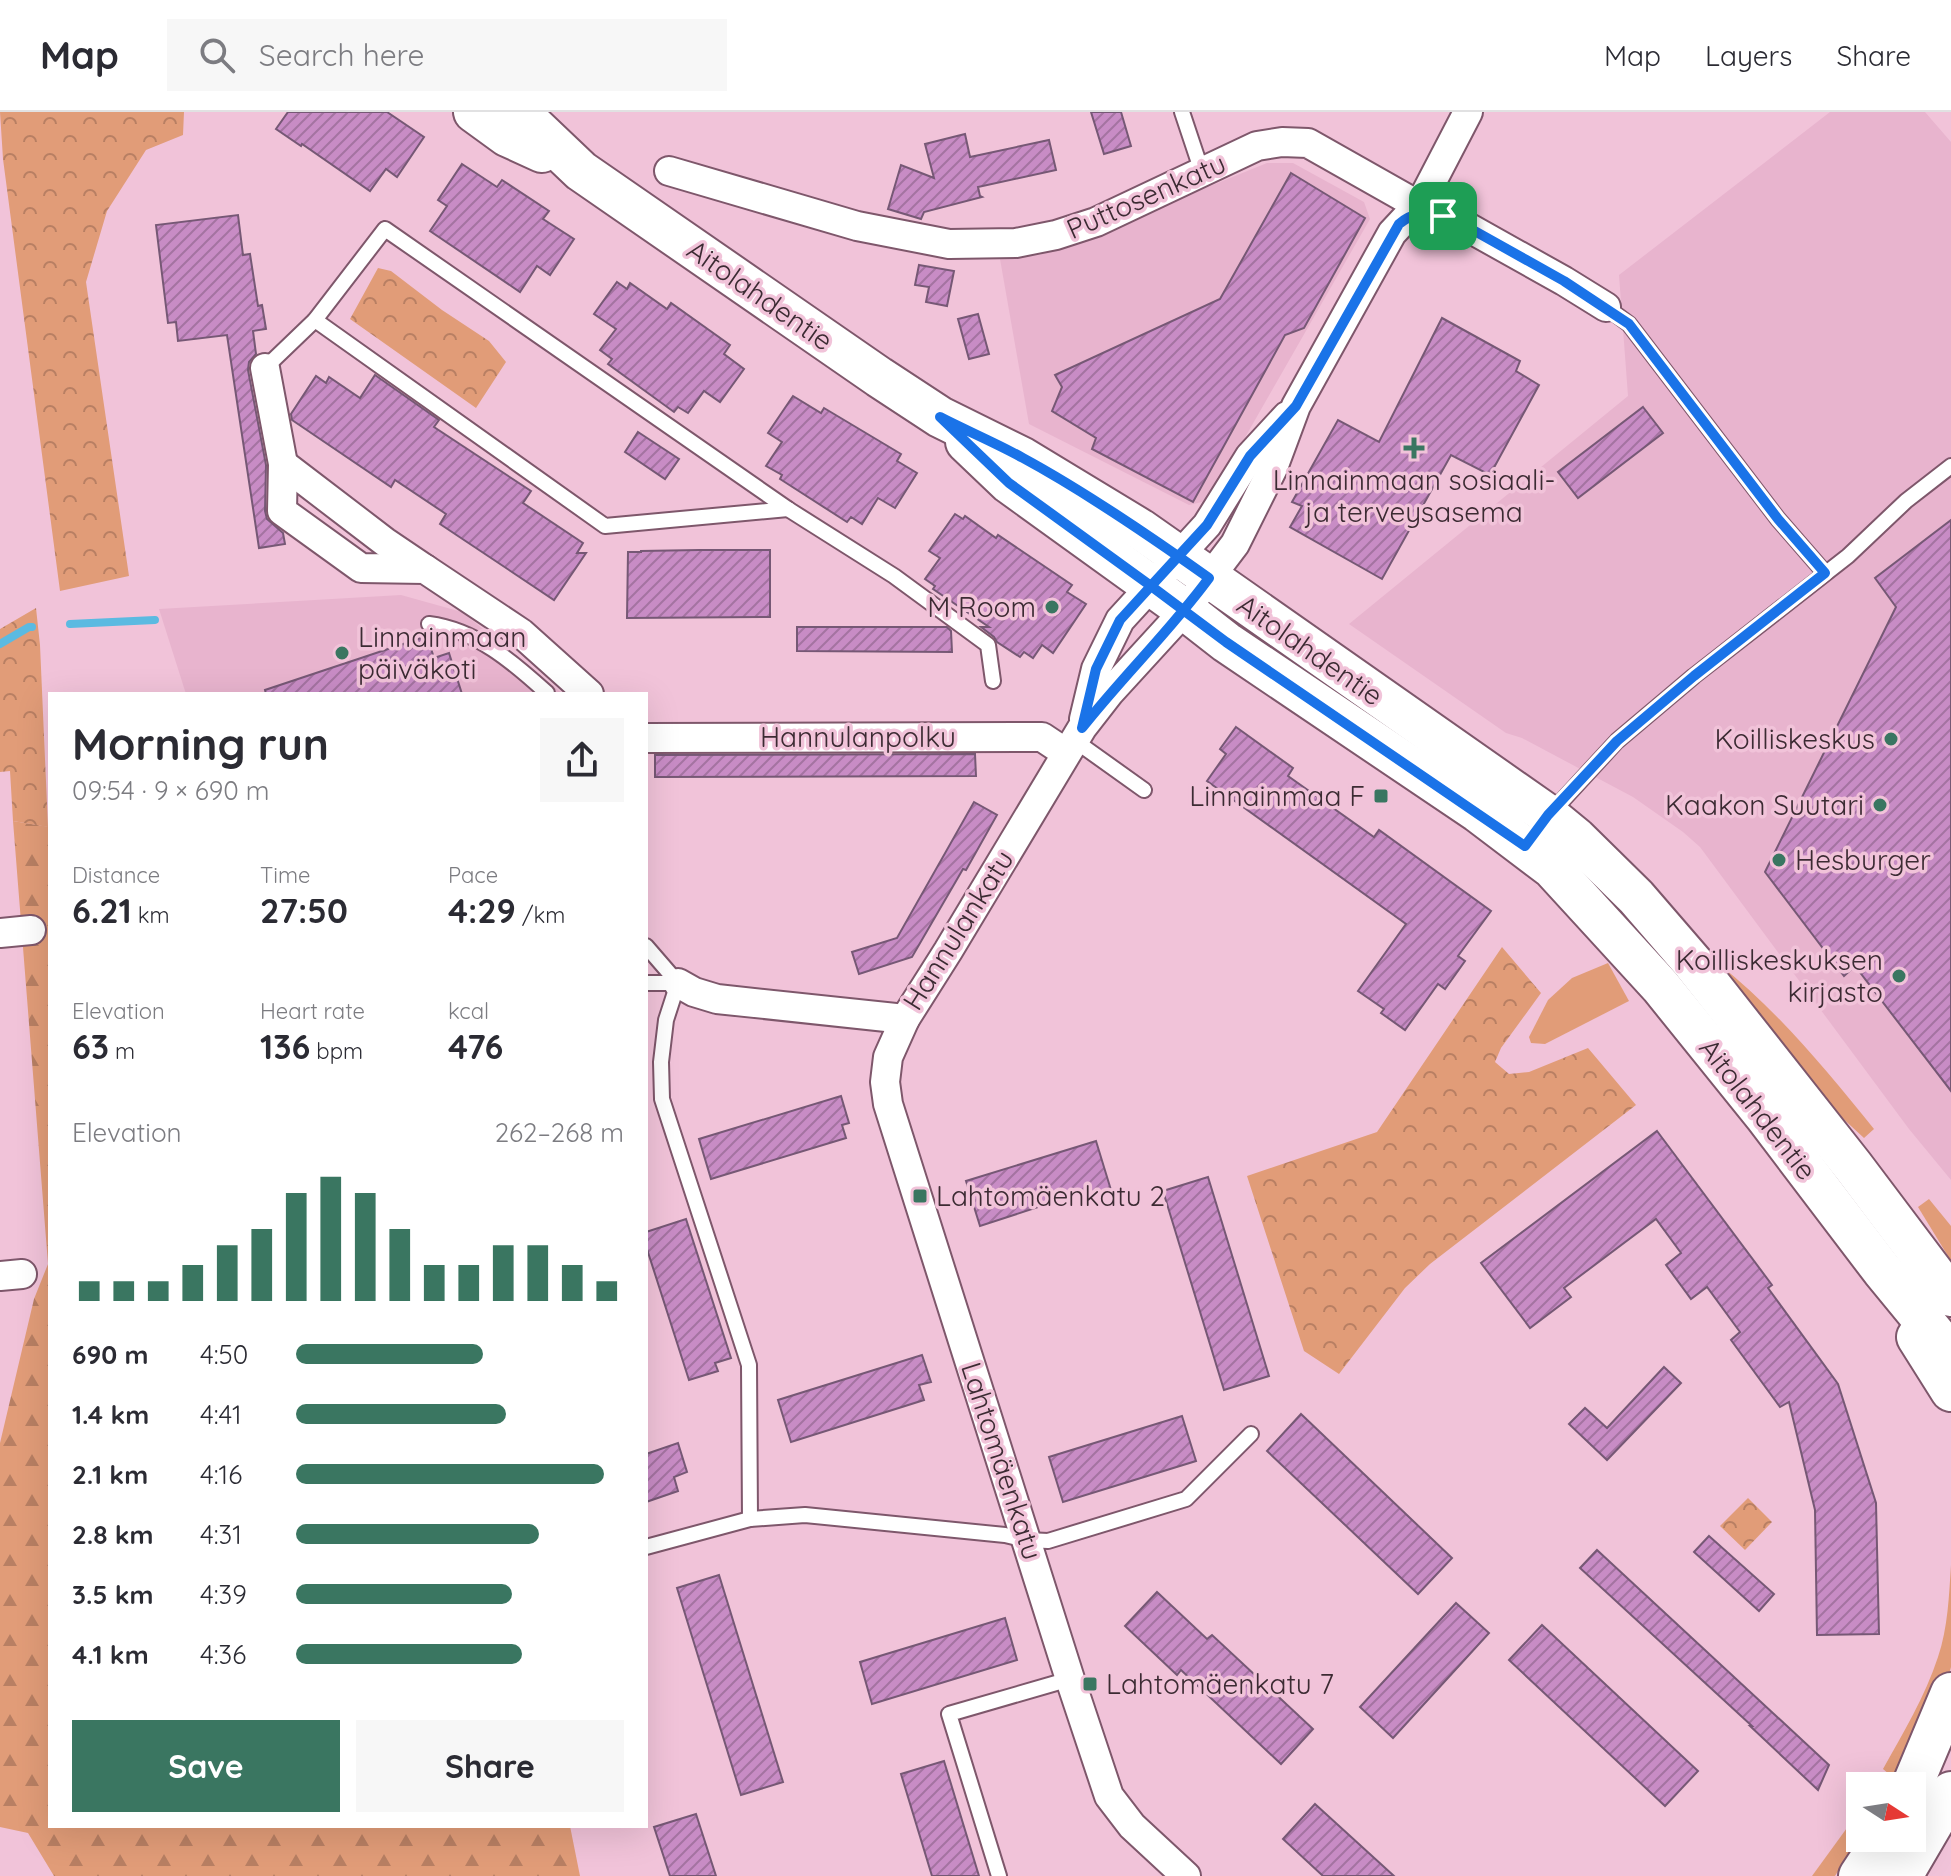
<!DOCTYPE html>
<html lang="en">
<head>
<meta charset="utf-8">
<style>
	body { margin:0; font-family:Quicksand,sans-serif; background:#f7f7f7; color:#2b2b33; height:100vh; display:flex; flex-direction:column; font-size:30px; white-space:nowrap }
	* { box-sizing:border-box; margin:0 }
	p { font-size:26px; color:#7c7c81 }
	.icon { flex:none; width:44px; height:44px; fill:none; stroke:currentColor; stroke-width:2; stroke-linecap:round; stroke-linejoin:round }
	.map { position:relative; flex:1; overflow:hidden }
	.sheet { position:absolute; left:48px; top:580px; width:600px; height:1136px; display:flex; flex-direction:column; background:#fff; border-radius:0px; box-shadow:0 8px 32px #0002 }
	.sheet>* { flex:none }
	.needle { width:52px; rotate:102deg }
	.fabs { position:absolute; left:1846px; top:1660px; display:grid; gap:16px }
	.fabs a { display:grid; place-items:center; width:80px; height:80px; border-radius:0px; background:#fff; box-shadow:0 8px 32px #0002; font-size:40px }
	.pin { position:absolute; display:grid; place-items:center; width:68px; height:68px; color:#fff; margin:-34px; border-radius:16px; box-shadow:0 4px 12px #0006 }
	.round { display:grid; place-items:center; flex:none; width:84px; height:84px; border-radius:0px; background:#f7f7f7 }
	.headline { display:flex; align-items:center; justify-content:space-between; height:136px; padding:0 24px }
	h1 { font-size:44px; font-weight:700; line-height:60px }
	.stats { display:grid; grid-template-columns:repeat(3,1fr); gap:12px; height:136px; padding:8px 24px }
	.stats div { display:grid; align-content:center }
	.stats b { font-size:34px; font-weight:700 }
	.stats small { font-size:22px; font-weight:400 }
	.stats p { font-size:22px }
	.chart { height:224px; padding:16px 24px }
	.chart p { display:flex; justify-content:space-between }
	.chart svg { width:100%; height:144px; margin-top:8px; stroke:#3a7661; stroke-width:6 }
	.action { display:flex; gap:16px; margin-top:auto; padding:16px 24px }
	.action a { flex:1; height:92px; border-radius:0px; background:#3a7661; color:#fff; font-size:32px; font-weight:700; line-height:92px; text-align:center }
	.action a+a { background:#f7f7f7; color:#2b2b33 }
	ul { padding:0 24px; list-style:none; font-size:26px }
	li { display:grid; grid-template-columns:128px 96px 1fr; align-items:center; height:60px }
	li i { height:20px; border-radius:10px; background:#3a7661 }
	header { display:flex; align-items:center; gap:48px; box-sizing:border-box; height:112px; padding:0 40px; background:#fff; border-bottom:2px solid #e1e1e2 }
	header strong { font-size:38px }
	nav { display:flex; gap:44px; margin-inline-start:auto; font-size:28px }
	.search { width:560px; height:72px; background:#f7f7f7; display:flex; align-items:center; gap:20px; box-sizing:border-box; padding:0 28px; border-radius:0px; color:#7c7c81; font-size:30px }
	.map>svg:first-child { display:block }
	.built { fill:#e8b4ce }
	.grass { fill:#e19c78 }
	.forest { fill:url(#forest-firs) }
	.park { fill:url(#park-crowns) }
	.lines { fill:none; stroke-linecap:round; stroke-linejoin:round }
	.stream { stroke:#5bbae1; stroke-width:8 }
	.building { fill:url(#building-hatch); stroke:#765875; stroke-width:2 }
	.lane-casing { stroke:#7e576b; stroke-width:18 }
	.street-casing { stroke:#7e576b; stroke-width:32 }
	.secondary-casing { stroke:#7e576b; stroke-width:44 }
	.lane { stroke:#fff; stroke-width:14 }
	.street { stroke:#fff; stroke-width:28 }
	.secondary { stroke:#fff; stroke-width:40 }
	.route-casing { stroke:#fff; stroke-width:16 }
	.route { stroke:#1a73e8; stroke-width:10 }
	.poi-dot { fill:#3a7661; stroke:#f1c3d9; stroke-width:3 }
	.labels { text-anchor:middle; stroke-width:7; stroke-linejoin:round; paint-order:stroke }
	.street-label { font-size:28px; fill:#3c2b33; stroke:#f1c3d9 }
	.poi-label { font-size:28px; fill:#3c2b33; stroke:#f1c3d9; text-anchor:end }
</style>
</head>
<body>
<header>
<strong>Map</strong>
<div class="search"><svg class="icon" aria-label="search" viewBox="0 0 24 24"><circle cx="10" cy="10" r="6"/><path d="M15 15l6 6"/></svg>Search here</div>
<nav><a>Map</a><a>Layers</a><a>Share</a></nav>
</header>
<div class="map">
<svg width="1951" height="1764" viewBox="0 0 1951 1764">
	<defs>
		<pattern id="forest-firs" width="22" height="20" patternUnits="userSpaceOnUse" patternTransform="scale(2)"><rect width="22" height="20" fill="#e19c78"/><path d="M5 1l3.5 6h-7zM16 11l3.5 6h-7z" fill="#b87f63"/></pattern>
		<pattern id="park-crowns" width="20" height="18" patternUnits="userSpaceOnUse" patternTransform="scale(2)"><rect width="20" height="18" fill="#e19c78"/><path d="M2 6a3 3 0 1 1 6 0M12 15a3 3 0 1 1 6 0" fill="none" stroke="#b87f63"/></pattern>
		<pattern id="building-hatch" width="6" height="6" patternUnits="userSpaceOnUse" patternTransform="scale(2)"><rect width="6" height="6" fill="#c88cc5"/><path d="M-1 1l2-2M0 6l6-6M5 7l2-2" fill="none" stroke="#a473a1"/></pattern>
	</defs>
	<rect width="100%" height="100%" fill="#f1c3d9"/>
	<g class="built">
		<path d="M 1830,0 L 1925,0 L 1951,30 L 1951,1068 L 1909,1017 L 1700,735 L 1683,720 L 1633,685 L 1522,626 L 1506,621 L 1349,512 L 1628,284 L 1619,163 Z"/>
		<path d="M 1267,51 L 1293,51 L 1364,90 L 1370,107 L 1215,378 L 1202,390 L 1189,393 L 1029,312 L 1000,147 L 1040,143 Z"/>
		<path d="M 401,483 L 462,500 L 563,582 L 186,582 L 159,497 Z"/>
	</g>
	<g class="grass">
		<path d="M 1608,851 L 1629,889 L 1545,932 L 1531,931 L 1529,925 L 1548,888 L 1572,866 Z"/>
		<path d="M 1719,852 C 1779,900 1826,958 1874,1017 L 1864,1026 L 1813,979 Z"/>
		<path d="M 1929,1087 L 1951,1114 L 1951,1149 L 1918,1095 Z"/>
		<path d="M 1951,1453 L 1951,1555 L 1946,1573 L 1895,1667 L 1883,1657 C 1903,1621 1925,1585 1938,1545 C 1948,1516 1949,1483 1951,1453 Z"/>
		<path d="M 1860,1698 L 1860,1724 L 1835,1764 L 1812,1764 Z"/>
	</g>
	<path class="forest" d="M 13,709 L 50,715 L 50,1714 L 570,1714 L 580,1764 L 54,1764 L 28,1721 L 0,1715 L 0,1331 L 34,1187 L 48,1152 Z"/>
	<g class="park">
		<path d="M 0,0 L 184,0 L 183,23 L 146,38 L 107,99 L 86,170 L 129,464 L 60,479 L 3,47 Z"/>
		<path d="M 378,156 L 391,159 L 442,198 L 489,229 L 506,250 L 476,296 L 350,207 Z"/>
		<path d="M 36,496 L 40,533 L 48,715 L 13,709 L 10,659 L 0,660 L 0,517 Z"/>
		<path d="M 1502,835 L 1541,881 L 1501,936 L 1495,950 L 1509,962 L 1529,960 L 1588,936 L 1636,993 L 1430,1152 L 1405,1176 L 1339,1262 L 1304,1239 L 1247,1064 L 1377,1020 Z"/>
		<path d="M 1748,1386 L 1772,1410 L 1745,1438 L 1720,1414 Z"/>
	</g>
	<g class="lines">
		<g class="stream">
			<path d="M 70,512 L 155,508"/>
			<path d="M 0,532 L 29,515 L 32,515"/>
		</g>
	</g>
	<g class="building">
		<path d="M 288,0 L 387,0 L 424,25 L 397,65 L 386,57 L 370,79 L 302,32 L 301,34 L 276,17 Z"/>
		<path d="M 1091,0 L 1121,0 L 1131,34 L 1104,42 Z"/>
		<path d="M 965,22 L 970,45 L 1049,28 L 1056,58 L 978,75 L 980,84 L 982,85 L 924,100 L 921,107 L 888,97 L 901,53 L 934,66 L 925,32 Z"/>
		<path d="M 462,52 L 497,75 L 502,68 L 549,99 L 543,107 L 574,127 L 550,163 L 537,154 L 520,180 L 430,119 L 447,94 L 438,88 Z"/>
		<path d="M 1291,61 L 1365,106 L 1304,216 L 1285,223 L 1193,390 L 1092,337 L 1096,326 L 1052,299 L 1062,275 L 1055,263 L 1220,187 Z"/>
		<path d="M 238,103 L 243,143 L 250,142 L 258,194 L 262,193 L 266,217 L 253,219 L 256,242 L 249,250 L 248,258 L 266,353 L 265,399 L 267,407 L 283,421 L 285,432 L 259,436 L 227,223 L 178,229 L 176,210 L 168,211 L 156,113 Z"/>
		<path d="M 919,153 L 954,159 L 947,194 L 926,190 L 929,175 L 915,173 Z"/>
		<path d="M 617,170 L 627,177 L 630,171 L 667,197 L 671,191 L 730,233 L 724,242 L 744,257 L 720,290 L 704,279 L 688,301 L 678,295 L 674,300 L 608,252 L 612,247 L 600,238 L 616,217 L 594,202 Z"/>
		<path d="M 978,202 L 989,242 L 969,247 L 958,207 Z"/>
		<path d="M 1442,206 L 1520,249 L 1516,259 L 1539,273 L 1490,363 L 1451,343 L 1382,467 L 1290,415 L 1302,394 L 1292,390 L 1338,308 L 1379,330 Z"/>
		<path d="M 375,263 L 439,308 L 434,315 L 531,379 L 523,391 L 583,431 L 577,441 L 586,441 L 554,488 L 440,412 L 446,402 L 395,368 L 391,375 L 292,308 L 291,302 L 316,264 L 326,271 L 329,265 L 360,286 Z"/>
		<path d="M 793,284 L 821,301 L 824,296 L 901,342 L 897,349 L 917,361 L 895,396 L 878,386 L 862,412 L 851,405 L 847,410 L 780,367 L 782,363 L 766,354 L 782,330 L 768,321 Z"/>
		<path d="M 1643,295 L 1663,321 L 1578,386 L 1558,360 Z"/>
		<path d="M 638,320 L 679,347 L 665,367 L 625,340 Z"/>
		<path d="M 955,402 L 963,407 L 965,404 L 996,426 L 998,423 L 1072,473 L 1067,480 L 1086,492 L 1053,541 L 1042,533 L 1033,546 L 1024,540 L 1020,545 L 997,530 L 994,525 L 981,515 L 989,515 L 933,477 L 935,474 L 925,467 L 940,446 L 929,439 Z"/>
		<path d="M 1951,408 L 1951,979 L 1855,854 L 1844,864 L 1765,760 L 1896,495 L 1875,466 Z"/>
		<path d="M 699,438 L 770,438 L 770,505 L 627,506 L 628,440 L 641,440 L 641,439 Z"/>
		<path d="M 797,515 L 947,515 L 951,519 L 952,540 L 797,539 Z"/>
		<path d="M 427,524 L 434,546 L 449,541 L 462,582 L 266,582 L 265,578 Z"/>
		<path d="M 1236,615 L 1293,656 L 1288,664 L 1374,725 L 1379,718 L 1491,799 L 1458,844 L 1465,849 L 1445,877 L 1438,872 L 1405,918 L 1381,901 L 1384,897 L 1358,879 L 1406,812 L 1207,669 L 1226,642 L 1220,637 Z"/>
		<path d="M 975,642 L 976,664 L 655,665 L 655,643 Z"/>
		<path d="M 974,690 L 997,703 L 966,758 L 963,757 L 912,845 L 859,862 L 852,840 L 897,826 Z"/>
		<path d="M 841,984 L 849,1011 L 842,1013 L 846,1026 L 711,1067 L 699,1027 Z"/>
		<path d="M 1657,1019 L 1772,1173 L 1768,1176 L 1838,1272 L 1876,1391 L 1879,1522 L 1817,1523 L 1815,1398 L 1789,1290 L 1780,1295 L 1731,1228 L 1740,1220 L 1707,1175 L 1691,1187 L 1666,1153 L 1681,1141 L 1656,1107 L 1564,1176 L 1571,1185 L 1530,1216 L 1481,1151 Z"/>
		<path d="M 1096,1029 L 1111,1078 L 1087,1086 L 1084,1080 L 980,1114 L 966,1069 Z"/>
		<path d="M 1208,1065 L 1269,1264 L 1224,1278 L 1163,1079 Z"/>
		<path d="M 686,1107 L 731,1246 L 715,1251 L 718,1259 L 689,1268 L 646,1134 L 646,1120 Z"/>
		<path d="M 922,1243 L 931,1270 L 919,1273 L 924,1288 L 791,1330 L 778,1288 Z"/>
		<path d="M 1664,1255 L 1681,1271 L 1607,1348 L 1569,1312 L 1585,1296 L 1607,1316 Z"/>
		<path d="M 1301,1302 L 1452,1446 L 1418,1482 L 1267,1339 Z"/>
		<path d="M 1182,1304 L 1196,1349 L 1063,1390 L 1049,1345 Z"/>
		<path d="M 678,1331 L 687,1360 L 674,1365 L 678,1379 L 646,1390 L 646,1342 Z"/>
		<path d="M 1709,1424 L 1774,1482 L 1759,1499 L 1694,1440 Z"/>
		<path d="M 1597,1438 L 1829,1653 L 1818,1678 L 1750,1614 L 1752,1614 L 1580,1456 Z"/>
		<path d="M 719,1463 L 783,1670 L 741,1683 L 677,1476 Z"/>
		<path d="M 1157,1480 L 1207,1527 L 1212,1523 L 1313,1617 L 1281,1652 L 1181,1558 L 1177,1563 L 1125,1514 Z"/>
		<path d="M 1456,1491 L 1489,1521 L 1393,1626 L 1360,1595 Z"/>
		<path d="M 1005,1506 L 1017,1548 L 872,1592 L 860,1550 Z"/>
		<path d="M 1542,1513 L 1698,1659 L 1665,1694 L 1509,1548 Z"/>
		<path d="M 944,1649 L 979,1764 L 932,1764 L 901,1662 Z"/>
		<path d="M 1315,1692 L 1394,1764 L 1323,1764 L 1283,1727 Z"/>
		<path d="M 696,1702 L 716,1764 L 670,1764 L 654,1715 Z"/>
	</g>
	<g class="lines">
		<defs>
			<g id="lane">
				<path d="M 1182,0 L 1202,60"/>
				<path d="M 1606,195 L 1629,212 L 1778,407 L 1825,461"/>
				<path d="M 315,208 L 605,414 L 788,397"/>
				<path d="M 265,256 L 315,208 L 385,117 L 788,397 L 894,464 L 988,533 L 993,569"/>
				<path d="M 429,512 C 476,518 513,550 547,581"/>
				<path d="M 1074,628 L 1144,678"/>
				<path d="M 1550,702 L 1617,629 L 1694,564 L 1848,444 L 1906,389 L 1951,354"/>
				<path d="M 646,834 L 678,871"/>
				<path d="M 646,871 L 678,871"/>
				<path d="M 678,871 L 666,908 L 661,950 L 662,987 L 749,1253 L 750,1407"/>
				<path d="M 646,1435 L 750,1407 L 805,1403 L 1005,1423 L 1027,1428 L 1048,1429 L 1186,1387 L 1251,1322"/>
				<path d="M 999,1764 L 949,1602 L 1070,1567"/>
			</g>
			<g id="street">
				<path d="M 669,59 L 857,114 L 949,132 L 1016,131 L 1056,123 L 1096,110 L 1257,34 L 1282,30 L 1308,31 L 1407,87 L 1415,102"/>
				<path d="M 1415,102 L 1432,102 L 1455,108 L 1564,169 L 1606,195"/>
				<path d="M 265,256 L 283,352 L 282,399 L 361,456 L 425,457 L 521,521 L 589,582"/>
				<path d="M 283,352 L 385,430 L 425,457"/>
				<path d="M 1084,607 L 1096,557 L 1120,508 L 1207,413 L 1250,344 L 1287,304"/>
				<path d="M 646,626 L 1042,625 L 1066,641"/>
				<path d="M 0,821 L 31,818"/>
				<path d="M 678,871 L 694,880 L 717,887 L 905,907"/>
				<path d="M 0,1164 L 22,1162"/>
				<path d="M 1186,1764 L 1132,1714 L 1109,1684 L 1070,1567 L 888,992 L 885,970 L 888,945 L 905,907 L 948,839 L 1082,616 L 1110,580 L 1185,498 L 1235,432 L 1273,356 L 1296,294 L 1392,121 L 1406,106 L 1415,102 L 1468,0"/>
			</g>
			<g id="secondary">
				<path d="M 474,0 L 507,24 L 542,40"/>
				<path d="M 519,0 L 581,59 L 879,265 L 940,305 L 1023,346 L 1140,417 L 1548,703 L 1576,726 L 1636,785 L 1693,851 L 1853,1054 L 1951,1184"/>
				<path d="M 966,330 L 1009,371 L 1185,498 L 1226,530 L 1478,700 L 1552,756 L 1661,875 L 1765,1004 L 1882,1158 L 1951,1242"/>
				<path d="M 1917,1225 L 1951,1279"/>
				<path d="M 1912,1674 L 1951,1581"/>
				<path d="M 1859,1764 L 1884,1726"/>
				<path d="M 1902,1764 L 1951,1680"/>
			</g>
		</defs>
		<use href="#lane" class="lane-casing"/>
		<use href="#street" class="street-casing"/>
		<use href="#secondary" class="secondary-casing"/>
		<use href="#lane" class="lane"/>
		<use href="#street" class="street"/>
		<use href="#secondary" class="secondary"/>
	</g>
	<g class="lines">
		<defs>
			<path id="route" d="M 1443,104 C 1426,100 1413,100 1399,112 L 1296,294 L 1250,344 L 1207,413 L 1151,474 L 1009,371 L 940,305 C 967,319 996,331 1023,346 C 1086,380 1150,424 1209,466 C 1170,519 1123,564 1082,616 L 1096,557 L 1120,508 L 1151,474 L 1226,530 L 1525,734 L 1548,703 L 1617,629 L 1694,564 L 1825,461 L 1778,407 L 1629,212 L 1564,169 L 1455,108 L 1443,104"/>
		</defs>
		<use href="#route" class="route-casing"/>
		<use href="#route" class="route"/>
	</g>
	<g class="poi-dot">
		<path d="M1410 324h8v8h8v8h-8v8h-8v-8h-8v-8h8z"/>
		<circle cx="1052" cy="495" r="8"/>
		<circle cx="342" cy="541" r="8"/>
		<circle cx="1891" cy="627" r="8"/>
		<rect x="1373" y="676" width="16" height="16" rx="4"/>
		<circle cx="1880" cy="693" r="8"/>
		<circle cx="1779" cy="748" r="8"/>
		<circle cx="1899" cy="864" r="8"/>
		<rect x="912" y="1076" width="16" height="16" rx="4"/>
		<rect x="1082" y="1564" width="16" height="16" rx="4"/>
	</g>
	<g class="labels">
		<g class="street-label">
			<text transform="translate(1146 84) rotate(-24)" y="10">Puttosenkatu</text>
			<text transform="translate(760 183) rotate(35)" y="10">Aitolahdentie</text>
			<text transform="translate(1310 538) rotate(35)" y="10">Aitolahdentie</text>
			<text x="858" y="635">Hannulanpolku</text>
			<text transform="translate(958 818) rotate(-58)" y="10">Hannulankatu</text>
			<text transform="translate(1758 997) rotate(52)" y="10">Aitolahdentie</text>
			<text transform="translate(1002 1349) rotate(72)" y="10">Lahtomäenkatu</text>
		</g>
		<g class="poi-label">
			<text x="1414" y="378" text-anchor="middle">Linnainmaan sosiaali-<tspan x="1414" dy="32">ja terveysasema</tspan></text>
			<text x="1036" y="505">M Room</text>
			<text x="358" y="535" text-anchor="start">Linnainmaan<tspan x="358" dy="32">päiväkoti</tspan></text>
			<text x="1875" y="637">Koilliskeskus</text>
			<text x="1365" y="694">Linnainmaa F</text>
			<text x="1864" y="703">Kaakon Suutari</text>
			<text x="1795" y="758" text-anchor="start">Hesburger</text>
			<text x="1883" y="858">Koilliskeskuksen<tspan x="1883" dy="32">kirjasto</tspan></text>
			<text x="936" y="1094" text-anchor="start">Lahtomäenkatu 2</text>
			<text x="1106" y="1582" text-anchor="start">Lahtomäenkatu 7</text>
		</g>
	</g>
</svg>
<div class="fabs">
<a><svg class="needle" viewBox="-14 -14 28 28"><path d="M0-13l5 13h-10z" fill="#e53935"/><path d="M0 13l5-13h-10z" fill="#7c7c81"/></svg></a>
</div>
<div class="pin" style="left:1443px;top:104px;background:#1e9e55"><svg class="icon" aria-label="arrive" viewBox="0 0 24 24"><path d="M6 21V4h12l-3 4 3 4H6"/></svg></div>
<section class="sheet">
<div class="headline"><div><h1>Morning run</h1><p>09:54 · 9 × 690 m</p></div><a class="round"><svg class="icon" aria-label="share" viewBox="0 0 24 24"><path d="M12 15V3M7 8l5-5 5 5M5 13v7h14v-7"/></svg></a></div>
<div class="stats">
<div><p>Distance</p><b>6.21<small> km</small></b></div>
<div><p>Time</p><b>27:50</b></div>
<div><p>Pace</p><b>4:29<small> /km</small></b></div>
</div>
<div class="stats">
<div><p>Elevation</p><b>63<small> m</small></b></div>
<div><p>Heart rate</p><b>136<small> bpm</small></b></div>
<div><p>kcal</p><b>476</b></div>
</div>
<div class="chart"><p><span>Elevation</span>262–268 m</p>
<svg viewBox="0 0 160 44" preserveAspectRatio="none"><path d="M5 44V38M15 44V38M25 44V38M35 44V33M45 44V27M55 44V22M65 44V11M75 44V6M85 44V11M95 44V22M105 44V33M115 44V33M125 44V27M135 44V27M145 44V33M155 44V38"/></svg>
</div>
<ul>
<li><b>690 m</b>4:50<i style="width:57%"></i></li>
<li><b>1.4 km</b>4:41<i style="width:64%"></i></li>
<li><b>2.1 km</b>4:16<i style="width:94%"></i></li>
<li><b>2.8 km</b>4:31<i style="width:74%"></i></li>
<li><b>3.5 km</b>4:39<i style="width:66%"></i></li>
<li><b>4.1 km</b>4:36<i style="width:69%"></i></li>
</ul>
<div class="action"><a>Save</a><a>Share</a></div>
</section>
</div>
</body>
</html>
